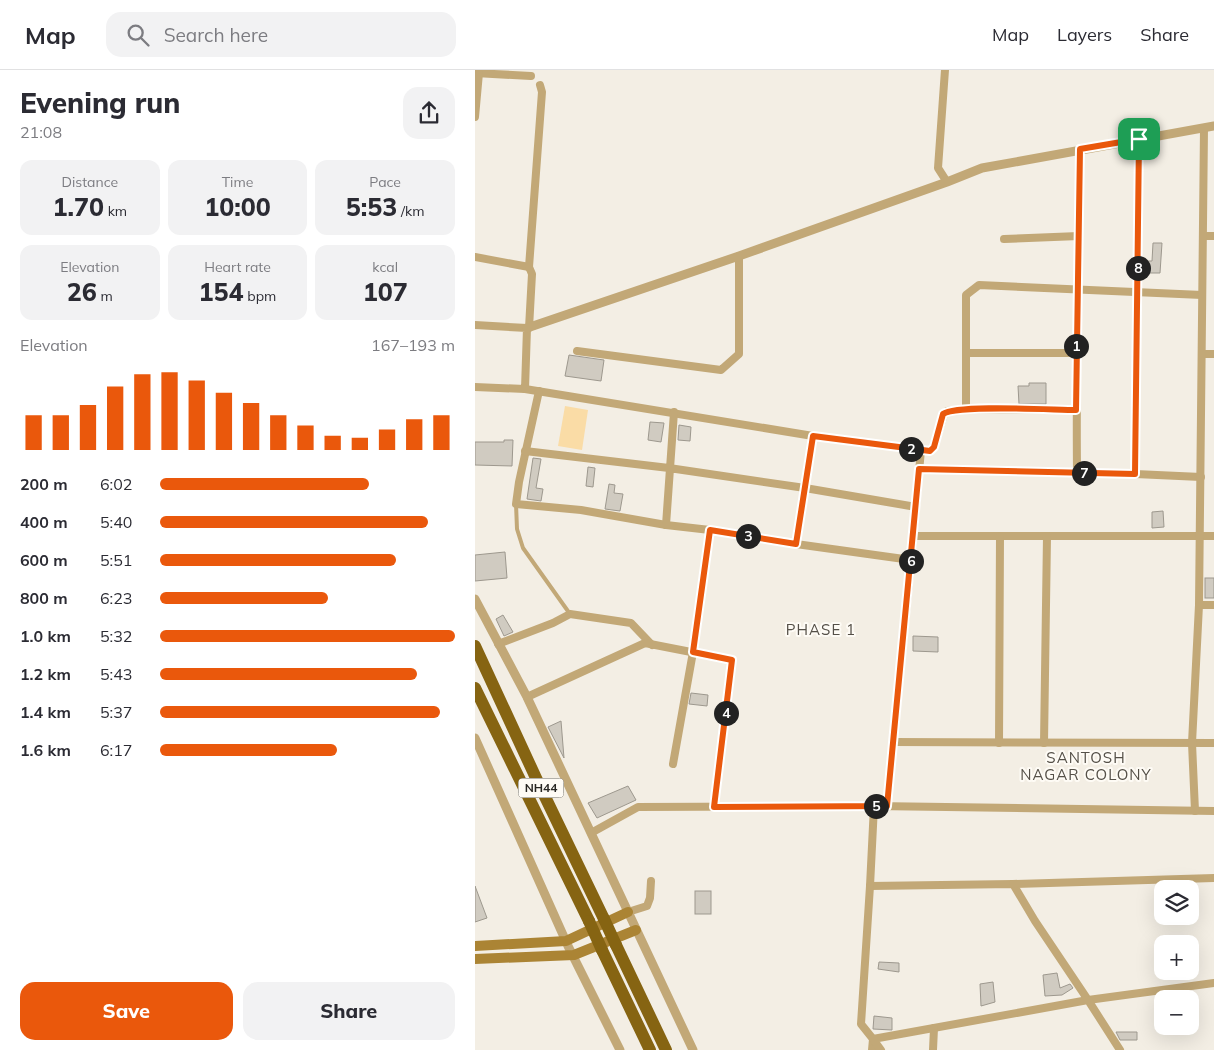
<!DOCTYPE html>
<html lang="en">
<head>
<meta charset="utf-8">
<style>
	body { margin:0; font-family:Mulish,sans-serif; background:#f2f2f3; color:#2b2b33; height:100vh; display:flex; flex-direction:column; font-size:19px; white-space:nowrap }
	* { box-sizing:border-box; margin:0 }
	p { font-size:16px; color:#7c7c81 }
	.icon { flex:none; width:28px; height:28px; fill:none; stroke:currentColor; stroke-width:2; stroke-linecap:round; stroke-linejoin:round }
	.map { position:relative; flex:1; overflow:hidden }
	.sheet { display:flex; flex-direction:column; background:#fff; width:475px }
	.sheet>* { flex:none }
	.buttons { position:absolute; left:679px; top:810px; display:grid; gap:10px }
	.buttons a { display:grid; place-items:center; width:45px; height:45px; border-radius:10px; background:#fff; box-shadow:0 5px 20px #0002; font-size:25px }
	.pin { position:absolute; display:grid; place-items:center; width:42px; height:42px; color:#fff; margin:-21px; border-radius:10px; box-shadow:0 2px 8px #0006 }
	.km { position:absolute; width:25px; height:25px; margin:-12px; border-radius:50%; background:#222; color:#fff; font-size:14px; line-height:25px; text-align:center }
	.round { display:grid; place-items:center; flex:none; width:52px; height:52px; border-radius:15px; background:#f2f2f3 }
	.summary { display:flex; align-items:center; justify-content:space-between; height:85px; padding:0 20px }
	h1 { font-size:28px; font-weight:800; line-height:38px }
	.stats { display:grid; grid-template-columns:repeat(3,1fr); gap:8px; height:85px; padding:5px 20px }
	.stats div { display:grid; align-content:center; border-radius:12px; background:#f2f2f3; text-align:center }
	.stats b { font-size:25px; font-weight:800 }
	.stats small { font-size:14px; font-weight:400 }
	.stats p { font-size:14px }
	.chart { height:140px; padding:10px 20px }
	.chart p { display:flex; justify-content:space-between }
	.chart svg { width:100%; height:90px; margin-top:5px; stroke:#ea580c; stroke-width:6 }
	.cta { display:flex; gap:10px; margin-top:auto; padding:10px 20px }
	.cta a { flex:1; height:58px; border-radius:15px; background:#ea580c; color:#fff; font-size:20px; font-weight:800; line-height:58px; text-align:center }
	.cta a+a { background:#f2f2f3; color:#2b2b33 }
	ul { padding:0 20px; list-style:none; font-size:16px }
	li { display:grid; grid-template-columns:80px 60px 1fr; align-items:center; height:38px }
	li i { height:12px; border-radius:6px; background:#ea580c }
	header { display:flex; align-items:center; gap:30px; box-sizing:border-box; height:70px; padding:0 25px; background:#fff; border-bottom:1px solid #e1e1e2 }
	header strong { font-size:24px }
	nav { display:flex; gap:28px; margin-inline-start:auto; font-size:18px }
	.search { width:350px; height:45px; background:#f2f2f3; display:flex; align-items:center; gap:12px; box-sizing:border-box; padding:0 18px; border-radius:15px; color:#7c7c81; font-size:19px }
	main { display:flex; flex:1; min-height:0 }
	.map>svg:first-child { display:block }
	.green { fill:#fadca6 }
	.building { fill:#d0cbc1; stroke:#9d988e }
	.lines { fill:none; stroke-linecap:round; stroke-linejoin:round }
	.service { stroke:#c2a877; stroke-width:4 }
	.minor { stroke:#c2a877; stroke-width:8 }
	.tertiary { stroke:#c2a877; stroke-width:9 }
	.secondary { stroke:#ab8434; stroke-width:10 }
	.trunk { stroke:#866412; stroke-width:12 }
	.trunk-bridge { stroke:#866412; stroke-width:12 }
	.route-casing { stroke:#fff; stroke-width:10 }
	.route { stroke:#ea580c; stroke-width:6 }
	.labels { text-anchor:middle; stroke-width:4; stroke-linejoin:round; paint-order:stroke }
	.shield { fill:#fefbf5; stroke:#686661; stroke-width:1 }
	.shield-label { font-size:12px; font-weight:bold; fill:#282622 }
	.neighbourhood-label { font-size:15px; letter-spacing:1px; fill:#555048; stroke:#fefbf5 }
</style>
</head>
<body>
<header>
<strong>Map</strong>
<div class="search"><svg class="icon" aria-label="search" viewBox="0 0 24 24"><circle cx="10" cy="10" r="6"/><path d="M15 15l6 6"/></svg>Search here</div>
<nav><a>Map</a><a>Layers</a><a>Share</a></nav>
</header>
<main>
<section class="sheet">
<div class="summary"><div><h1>Evening run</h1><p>21:08</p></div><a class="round"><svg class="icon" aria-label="share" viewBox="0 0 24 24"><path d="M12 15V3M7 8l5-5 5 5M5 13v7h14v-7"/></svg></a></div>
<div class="stats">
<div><p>Distance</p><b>1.70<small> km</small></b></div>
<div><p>Time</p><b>10:00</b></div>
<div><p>Pace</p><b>5:53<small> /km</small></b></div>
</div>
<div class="stats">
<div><p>Elevation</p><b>26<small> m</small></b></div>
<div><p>Heart rate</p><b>154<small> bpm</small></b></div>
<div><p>kcal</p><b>107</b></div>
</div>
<div class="chart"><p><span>Elevation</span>167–193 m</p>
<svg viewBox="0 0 160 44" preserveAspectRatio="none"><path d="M5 44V27M15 44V27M25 44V22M35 44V13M45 44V7M55 44V6M65 44V10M75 44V16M85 44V21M95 44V27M105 44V32M115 44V37M125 44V38M135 44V34M145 44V29M155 44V27"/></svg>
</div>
<ul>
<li><b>200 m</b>6:02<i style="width:71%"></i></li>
<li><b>400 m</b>5:40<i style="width:91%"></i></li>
<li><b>600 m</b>5:51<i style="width:80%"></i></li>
<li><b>800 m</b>6:23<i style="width:57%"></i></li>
<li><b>1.0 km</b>5:32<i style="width:100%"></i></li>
<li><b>1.2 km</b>5:43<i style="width:87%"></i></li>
<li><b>1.4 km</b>5:37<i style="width:95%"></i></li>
<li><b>1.6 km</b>6:17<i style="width:60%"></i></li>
</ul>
<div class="cta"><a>Save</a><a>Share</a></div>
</section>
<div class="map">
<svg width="739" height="980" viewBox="0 0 739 980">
	<rect width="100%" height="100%" fill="#f3eee4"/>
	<path class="green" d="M 90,336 L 113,340 L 107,380 L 83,376 Z"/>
	<g class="building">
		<path d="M 678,173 L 687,173 L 685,203 L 672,203 L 672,191 L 677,191 Z"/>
		<path d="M 94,285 L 129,290 L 126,311 L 90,306 Z"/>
		<path d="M 554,313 L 571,313 L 571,334 L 544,334 L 543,316 L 554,316 Z"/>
		<path d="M 175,352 L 189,353 L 186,372 L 173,370 Z"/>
		<path d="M 204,355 L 216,357 L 215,371 L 203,370 Z"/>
		<path d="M 29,370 L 38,370 L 37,396 L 0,395 L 0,372 L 29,372 Z"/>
		<path d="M 58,388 L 66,389 L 61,418 L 68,419 L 66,431 L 52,429 Z"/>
		<path d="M 113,397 L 120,398 L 118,417 L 111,416 Z"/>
		<path d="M 134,414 L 140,415 L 139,423 L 148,424 L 145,441 L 130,439 Z"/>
		<path d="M 688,441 L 689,457 L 677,458 L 677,442 Z"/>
		<path d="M 30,482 L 32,508 L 0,511 L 0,485 Z"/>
		<rect x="730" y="508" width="9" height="20"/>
		<path d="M 28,545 L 38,562 L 29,566 L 21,549 Z"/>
		<path d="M 438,566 L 463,567 L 463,582 L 438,581 Z"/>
		<path d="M 216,623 L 233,625 L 232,636 L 214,634 Z"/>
		<path d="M 86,651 L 89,688 L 73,657 Z"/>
		<path d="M 153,716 L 161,730 L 122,748 L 113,733 Z"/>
		<path d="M 0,816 L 12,848 L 0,852 Z"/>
		<rect x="220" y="821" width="16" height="23"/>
		<path d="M 404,892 L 424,893 L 424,902 L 403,899 Z"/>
		<path d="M 582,903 L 585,918 L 595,914 L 598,918 L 587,925 L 570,926 L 568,905 Z"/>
		<path d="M 518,912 L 520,932 L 506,936 L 505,914 Z"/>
		<path d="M 399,946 L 417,948 L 417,960 L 398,959 Z"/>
		<path d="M 641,962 L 662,962 L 662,970 L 645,970 Z"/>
	</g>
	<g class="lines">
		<path class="service" d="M 41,434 L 42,459 L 48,478 L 95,544"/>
		<g class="minor">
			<path d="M 470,0 L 463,98 L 472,112"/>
			<path d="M 0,3 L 56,6"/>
			<path d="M 0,47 L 4,3"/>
			<path d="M 728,166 L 739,166"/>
			<path d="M 529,169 L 604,166"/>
			<path d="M 0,187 L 54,197"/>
			<path d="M 0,255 L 52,258 L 50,319 L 0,317"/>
			<path d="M 54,258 L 57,204 L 54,197 L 67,22 L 65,15"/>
			<path d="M 102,281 L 246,300 L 264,284 L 264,186"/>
			<path d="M 491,283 L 601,283"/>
			<path d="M 727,284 L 739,284"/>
			<path d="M 50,319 L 338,366"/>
			<path d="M 64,321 L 44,412 L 41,434 L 106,440 L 191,455"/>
			<path d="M 601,340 L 491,339 L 491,225 L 504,215 L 727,225"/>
			<path d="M 446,380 L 455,381 L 459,377 L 469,344 L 472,341 L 494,339"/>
			<path d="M 50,381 L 194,398 L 330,418 L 321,474 L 235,460 L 191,455 L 199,342"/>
			<path d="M 444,399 L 660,404 L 664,69"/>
			<path d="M 602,403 C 601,295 603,187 605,79"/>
			<path d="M 660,404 L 726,407"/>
			<path d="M 438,466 L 739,466"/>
			<path d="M 321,474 L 436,490"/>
			<path d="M 724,535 L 739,535"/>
			<path d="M 23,574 L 78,553 L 95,544 L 156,553 L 177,575"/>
			<path d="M 52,627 L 170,573 L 257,590 L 239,737"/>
			<path d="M 418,672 L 739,673"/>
			<path d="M 524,673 L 525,466"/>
			<path d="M 569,673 L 572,466"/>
			<path d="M 198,694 L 218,582 L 235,460"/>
			<path d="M 399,736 L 739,741"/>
			<path d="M 412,736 L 436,490 L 446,380 L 338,366 L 330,418 L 441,437"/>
			<path d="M 720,741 L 717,673 L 724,535 L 729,58"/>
			<path d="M 116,763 L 163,737 L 399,736 L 395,816 L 538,814 L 560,851 L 613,930 L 739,913"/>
			<path d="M 538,814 L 739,808"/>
			<path d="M 395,816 L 386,954 L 398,969 L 397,980"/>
			<path d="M 153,842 L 172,836 L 175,828 L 176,811"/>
			<path d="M 406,980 L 398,969 L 613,930 L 645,980"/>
			<path d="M 458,980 L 459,958"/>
		</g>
		<g class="tertiary">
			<path d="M 52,258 L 264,186 L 472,112 L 507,98 L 739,56"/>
			<path d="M 0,529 L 52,627 L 218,980"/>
			<path d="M 0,668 L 93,876 L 145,980"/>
		</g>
		<g class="secondary">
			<path d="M 0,876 L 91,871 L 153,842"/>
			<path d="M 0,889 L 99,885 L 161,860"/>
		</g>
		<g class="trunk">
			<path d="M 0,576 L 61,708 L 129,849"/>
			<path d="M 0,618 L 114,851"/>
			<path d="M 141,875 L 191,980"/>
			<path d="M 127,880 L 175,980"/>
		</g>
		<g class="trunk-bridge">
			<path d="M 129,849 L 141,875"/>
			<path d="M 114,851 L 127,880"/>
		</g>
	</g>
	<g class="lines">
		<defs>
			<path id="route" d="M 664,69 L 660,404 L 444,399 L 412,736 L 239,737 L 257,590 L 218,582 L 235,460 L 321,474 L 338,366 L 455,381 L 459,377 L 468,344 C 482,334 579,340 601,340 L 605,79 Z"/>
		</defs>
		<use href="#route" class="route-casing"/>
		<use href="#route" class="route"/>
	</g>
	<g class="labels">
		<rect class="shield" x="43.5" y="708.5" width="45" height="19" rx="4"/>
		<g class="shield-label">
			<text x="66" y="722">NH44</text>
		</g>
		<g class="neighbourhood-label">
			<text x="346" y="565">PHASE 1</text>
			<text x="611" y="693">SANTOSH<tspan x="611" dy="17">NAGAR COLONY</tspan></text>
		</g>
	</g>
</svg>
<div class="buttons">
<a><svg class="icon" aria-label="layers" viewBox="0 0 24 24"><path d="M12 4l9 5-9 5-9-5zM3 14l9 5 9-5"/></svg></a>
<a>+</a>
<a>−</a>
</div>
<div class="pin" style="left:664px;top:69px;background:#1e9e55"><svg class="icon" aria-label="arrive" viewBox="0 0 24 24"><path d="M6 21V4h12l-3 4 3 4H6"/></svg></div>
<b class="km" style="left:601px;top:276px">1</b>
<b class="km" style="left:436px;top:379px">2</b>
<b class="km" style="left:273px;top:466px">3</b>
<b class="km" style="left:251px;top:643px">4</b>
<b class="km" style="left:401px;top:736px">5</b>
<b class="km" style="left:436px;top:491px">6</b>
<b class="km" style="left:609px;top:403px">7</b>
<b class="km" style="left:663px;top:198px">8</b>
</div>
</main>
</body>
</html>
